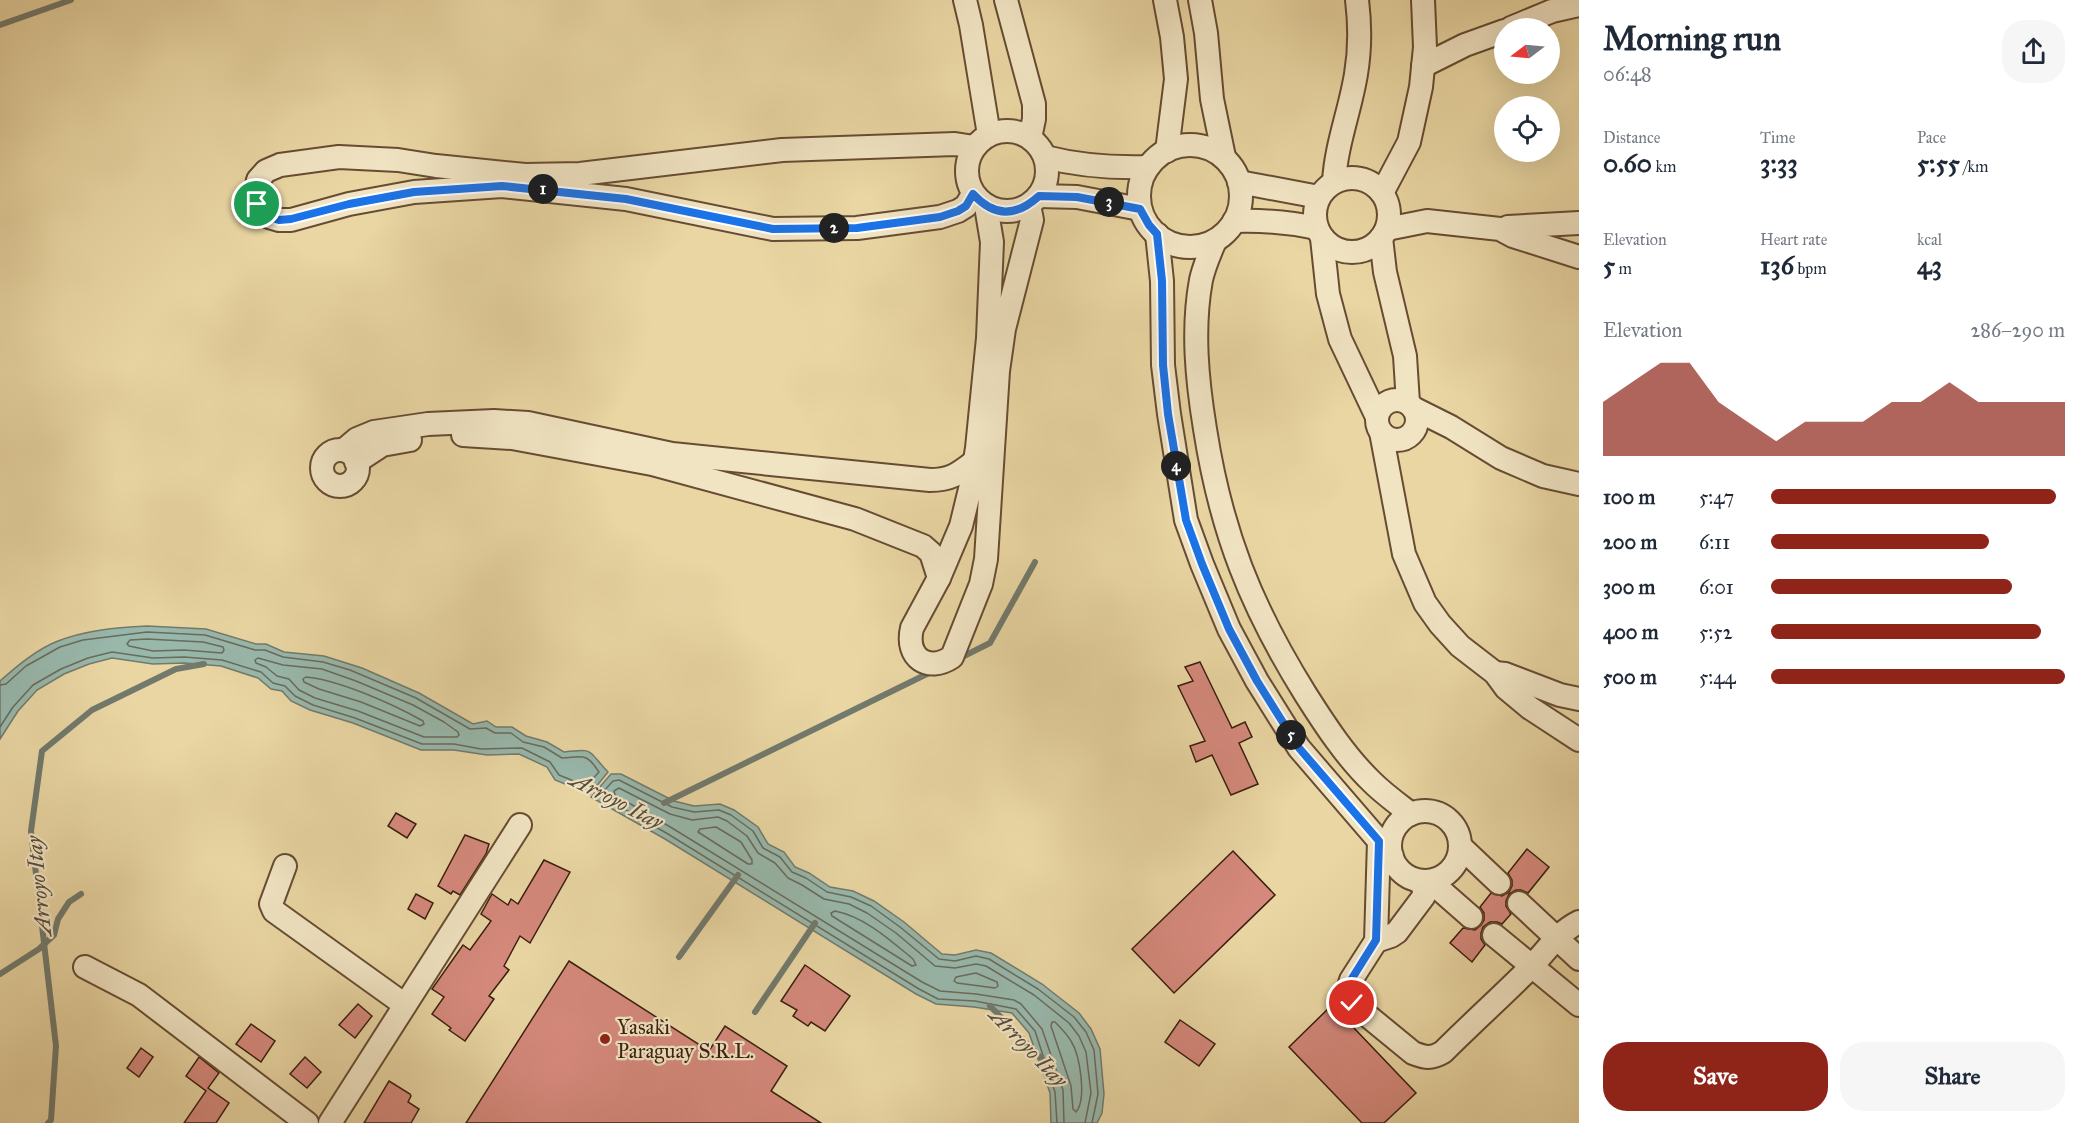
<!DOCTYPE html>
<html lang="en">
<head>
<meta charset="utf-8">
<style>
	body { margin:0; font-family:"IM FELL Great Primer",serif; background:#f6f6f7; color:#1f2937; height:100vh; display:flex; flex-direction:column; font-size:22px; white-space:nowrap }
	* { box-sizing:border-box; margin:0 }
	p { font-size:20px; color:#747a83 }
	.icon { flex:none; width:33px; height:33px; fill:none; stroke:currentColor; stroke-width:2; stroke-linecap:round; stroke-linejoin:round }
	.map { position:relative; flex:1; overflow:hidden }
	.panel { display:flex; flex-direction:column; background:#fff; width:510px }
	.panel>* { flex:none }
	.needle { width:39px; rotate:254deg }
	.fabs { position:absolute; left:1494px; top:18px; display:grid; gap:12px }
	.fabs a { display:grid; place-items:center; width:66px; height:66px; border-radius:50%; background:#fff; box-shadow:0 6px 24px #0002; font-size:30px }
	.pin { position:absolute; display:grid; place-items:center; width:51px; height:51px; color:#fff; margin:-26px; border:3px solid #fff; border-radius:50%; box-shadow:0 2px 6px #0007 }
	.km { position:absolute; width:30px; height:30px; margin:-15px; border-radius:50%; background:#222; color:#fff; font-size:16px; line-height:30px; text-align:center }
	.round { display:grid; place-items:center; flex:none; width:63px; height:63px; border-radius:24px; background:#f6f6f7 }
	.headline { display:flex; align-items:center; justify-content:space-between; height:102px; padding:0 24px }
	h1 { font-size:33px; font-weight:700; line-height:45px }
	.stats { display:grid; grid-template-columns:repeat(3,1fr); gap:9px; height:102px; padding:6px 24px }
	.stats div { display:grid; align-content:center }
	.stats b { font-size:26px; font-weight:700 }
	.stats small { font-size:16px; font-weight:400 }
	.stats p { font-size:16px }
	.chart { height:168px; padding:12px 24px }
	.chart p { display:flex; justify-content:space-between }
	.chart svg { width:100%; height:108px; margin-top:6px; fill:#8f2418; opacity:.7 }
	.primary-button { display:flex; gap:12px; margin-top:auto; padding:12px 24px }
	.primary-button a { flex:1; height:69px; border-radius:24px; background:#8f2418; color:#fff; font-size:24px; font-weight:700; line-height:69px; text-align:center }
	.primary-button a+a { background:#f6f6f7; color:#1f2937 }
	ul { padding:0 24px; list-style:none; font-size:20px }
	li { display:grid; grid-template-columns:96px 72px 1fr; align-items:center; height:45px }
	li i { height:15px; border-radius:8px; background:#8f2418 }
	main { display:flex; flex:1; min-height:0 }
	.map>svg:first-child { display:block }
	.water { fill:#98b8ac; stroke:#727a6d; stroke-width:1.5 }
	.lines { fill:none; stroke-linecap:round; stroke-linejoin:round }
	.shore { stroke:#696b5d; stroke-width:1.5 }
	.stream { stroke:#727a6d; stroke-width:6 }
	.building { fill:#d5897c; stroke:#3a1e0e; stroke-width:1.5 }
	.minor-casing { stroke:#664c33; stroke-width:26 }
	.minor { stroke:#f1e4c3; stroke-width:22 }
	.route-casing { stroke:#fff; stroke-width:12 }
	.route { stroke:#1a73e8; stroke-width:8 }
	.poi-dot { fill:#8f2418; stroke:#f1e4c3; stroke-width:2 }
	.labels { text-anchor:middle; stroke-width:4.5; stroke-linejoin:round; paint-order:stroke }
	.poi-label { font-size:21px; fill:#3a1e0e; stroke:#f1e4c3; text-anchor:start }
	.water-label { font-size:22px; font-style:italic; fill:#564c3d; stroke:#f1e4c3 }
</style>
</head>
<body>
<main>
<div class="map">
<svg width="1579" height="1123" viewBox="0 0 1579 1123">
	<rect width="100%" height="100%" fill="#e9d6a3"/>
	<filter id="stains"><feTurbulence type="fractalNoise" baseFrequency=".00333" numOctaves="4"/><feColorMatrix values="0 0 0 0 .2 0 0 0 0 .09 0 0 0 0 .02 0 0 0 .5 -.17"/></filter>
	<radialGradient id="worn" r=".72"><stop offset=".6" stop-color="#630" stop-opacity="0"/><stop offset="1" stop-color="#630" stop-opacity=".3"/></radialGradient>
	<g class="water">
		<path d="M 147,626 L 206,629 L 256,644 L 266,644 L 284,652 L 324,656 L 362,668 L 419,693 L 473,724 L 487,721 L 496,727 L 512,727 L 526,736 L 547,742 L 564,752 C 595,748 587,750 608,772 L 590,794 L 555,780 L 547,767 L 519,754 L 487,755 L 454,750 L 421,750 L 353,723 L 310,710 L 291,701 L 282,691 L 271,689 L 258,678 L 221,666 L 184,663 L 153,664 L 112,658 L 89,664 L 64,674 L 37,690 L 18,711 L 0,739 L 0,681 C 17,666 37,649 58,641 C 86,630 118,627 147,626 Z"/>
		<path d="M 611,774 L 621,774 L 674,801 L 694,806 L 720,804 L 734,810 L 758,827 L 768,844 L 784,852 L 795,867 L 809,873 L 830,887 L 853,891 L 874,901 L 904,922 L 942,954 L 955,955 L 976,950 L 991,953 L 1042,984 L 1079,1013 L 1091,1029 L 1100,1049 L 1104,1094 L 1102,1113 L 1097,1123 L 1051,1123 L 1050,1093 L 1029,1033 L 1012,1013 L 974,1007 L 936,1004 L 916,994 L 665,839 L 591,797 Z"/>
	</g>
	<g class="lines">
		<g class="shore">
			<path d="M 147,639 L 203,642 L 223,647 L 224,650 L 222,653 L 184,650 L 153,651 L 129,646 L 127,644 L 130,640 Z"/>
			<path d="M 258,658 L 283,665 L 322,669 L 356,681 L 413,705 L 444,722 L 458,732 L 459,735 L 457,737 L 424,737 L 358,711 L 315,698 L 299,690 L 289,679 L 277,676 L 266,667 L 256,663 L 255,660 Z"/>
			<path d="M 306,677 C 339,680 393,704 423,721 L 424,724 L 420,726 L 361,702 L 319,689 L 304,682 L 303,679 Z"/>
			<path d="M 0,685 L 6,684 L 26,666 L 60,647 L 83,640 L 147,632 L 205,635 L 255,650 L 265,650 L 283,657 L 323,662 L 350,670 L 416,698 L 470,729 L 486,728 L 495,733 L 511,733 L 523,742 L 544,747 L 562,758 C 583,757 586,752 599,772 L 586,786 L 559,775 L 550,762 L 522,748 L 481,749 L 454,744 L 422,744 L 355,718 L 313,705 L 295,696 L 285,686 L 273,683 L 261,672 L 222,660 L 184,657 L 153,658 L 112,652 L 88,658 L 61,669 L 33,685 L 13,707 L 0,727"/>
			<path d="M 716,827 L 741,842 L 752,860 L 752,864 L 748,864 L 698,832 L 700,829 Z"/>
			<path d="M 835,911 C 865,917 890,940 913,959 L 916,965 L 912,966 L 832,916 L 831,913 Z"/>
			<path d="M 976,973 L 997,982 L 998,986 L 995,988 L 957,983 L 954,981 L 956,977 Z"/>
			<path d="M 1052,1022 L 1055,1022 C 1061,1028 1067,1034 1071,1041 C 1080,1055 1087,1099 1076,1112 L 1073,1109 L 1071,1086 L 1051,1026 Z"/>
			<path d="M 1057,1123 L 1055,1092 L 1035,1031 L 1016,1009 L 975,1001 L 938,999 L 919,989 L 668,834 L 603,797 L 602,793 L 613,781 L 619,780 L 672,807 L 694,812 L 719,810 L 731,815 L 753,831 L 763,848 L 780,857 L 792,872 L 806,878 L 827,892 L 851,897 L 871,906 L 900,927 L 939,959 L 955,961 L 976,956 L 989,959 L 1038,989 L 1074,1017 L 1086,1032 L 1094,1050 L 1098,1094 L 1092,1123"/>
			<path d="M 1064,1123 L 1063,1090 L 1042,1029 L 1021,1004 L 1014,1000 L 976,994 L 940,991 L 922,982 L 672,828 L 615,795 L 614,791 L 619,788 L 670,814 L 692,820 L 718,817 L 727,821 L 747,836 L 758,853 L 775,863 L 788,878 L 802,885 L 824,899 L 849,904 L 867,913 L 896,933 L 935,966 L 955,968 L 976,964 L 986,966 L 1034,995 L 1069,1023 L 1079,1036 L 1086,1052 L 1091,1093 L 1085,1123"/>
		</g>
		<g class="stream">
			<path d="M 0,25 L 71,0"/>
			<path d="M 958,659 L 990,643 L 1035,562"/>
			<path d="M 664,803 L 933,671"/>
			<path d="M 679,957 L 738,875"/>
			<path d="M 0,974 L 39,949 L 54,935 L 58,919 L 69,902 L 81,894"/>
			<path d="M 990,1006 L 1042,1059"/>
			<path d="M 755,1012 L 815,923"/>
			<path d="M 48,1123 L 51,1120 L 56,1046 L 31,831 L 42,751 L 92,710 L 176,669 L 204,664"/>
		</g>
	</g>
	<g class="building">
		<path d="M 1200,662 L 1232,728 L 1245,722 L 1252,737 L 1239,743 L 1258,784 L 1231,795 L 1212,755 L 1196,762 L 1190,746 L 1205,741 L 1178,686 L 1193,681 L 1185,667 Z"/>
		<path d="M 396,813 L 416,824 L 407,838 L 388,826 Z"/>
		<path d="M 465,835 L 489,844 L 486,854 L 460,895 L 453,891 L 451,894 L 438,886 Z"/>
		<path d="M 1527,849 L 1549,867 L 1528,893 L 1521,890 L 1516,890 L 1509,894 L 1506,901 L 1506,906 L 1511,914 L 1502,924 L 1497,922 L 1490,922 L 1483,927 L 1481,933 L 1481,939 L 1485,945 L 1472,962 L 1450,943 L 1463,928 L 1475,930 L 1481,925 L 1484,920 L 1484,913 L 1480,907 L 1491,893 L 1502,896 L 1509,892 L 1512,886 L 1512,880 L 1508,873 Z"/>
		<path d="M 1233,851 L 1275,895 L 1174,993 L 1132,949 Z"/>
		<path d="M 544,860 L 570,872 L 530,943 L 520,936 L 504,966 L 509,970 L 489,996 L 494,999 L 465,1041 L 449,1030 L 451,1028 L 432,1014 L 444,997 L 432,989 L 463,945 L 470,950 L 491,921 L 481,914 L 492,894 L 508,905 L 511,899 L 518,904 Z"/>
		<path d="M 416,894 L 433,903 L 425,919 L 408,909 Z"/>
		<path d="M 569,961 L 709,1051 L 725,1026 L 787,1066 L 771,1091 L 821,1123 L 466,1123 Z"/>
		<path d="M 805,965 L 850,996 L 825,1031 L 811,1022 L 808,1026 L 793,1016 L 797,1010 L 781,1001 Z"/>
		<path d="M 358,1004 L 372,1016 L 355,1038 L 339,1025 Z"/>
		<path d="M 1332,1005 L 1416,1093 L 1384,1123 L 1362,1123 L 1289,1047 Z"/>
		<path d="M 1180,1020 L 1215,1044 L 1199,1066 L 1165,1042 Z"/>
		<path d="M 251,1024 L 275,1041 L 261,1062 L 236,1044 Z"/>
		<path d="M 141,1048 L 153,1057 L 139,1077 L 127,1068 Z"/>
		<path d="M 199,1057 L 219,1073 L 208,1088 L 229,1103 L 216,1123 L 184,1123 L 206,1091 L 186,1076 Z"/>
		<path d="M 305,1057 L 321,1072 L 307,1088 L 290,1074 Z"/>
		<path d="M 389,1081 L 410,1094 L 411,1096 L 408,1102 L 419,1109 L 411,1123 L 364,1123 Z"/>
	</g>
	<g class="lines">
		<defs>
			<g id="minor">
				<path d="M 965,0 L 971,25 L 989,135"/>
				<path d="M 1006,0 L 1034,104 L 1034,119 L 1030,138"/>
				<path d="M 1165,0 L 1172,37 L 1176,79 L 1167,151"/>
				<path d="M 1200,0 L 1206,33 L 1212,99 L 1224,157"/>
				<path d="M 1511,28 L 1552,11 L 1579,5"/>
				<path d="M 1423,66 L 1465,45 L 1504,31"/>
				<circle cx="1007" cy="171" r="40"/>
				<circle cx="1190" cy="196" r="51"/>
				<path d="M 1045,157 C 1080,166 1113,168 1148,167"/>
				<circle cx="1352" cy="215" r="37"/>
				<path d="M 1239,182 L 1319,197"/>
				<path d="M 1334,182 C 1336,145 1350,111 1356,74 C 1360,50 1360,24 1357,0"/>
				<path d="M 1382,193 L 1409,142 L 1421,87 L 1425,47 L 1423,0"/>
				<path d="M 973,194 L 966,206 L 958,211 L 940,217 L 857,228 L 773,229 L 626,199 L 502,186 L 414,192 L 349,204 L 291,220 L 279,220 L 269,217 L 262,211 L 257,204 L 256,192 L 258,180 L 266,171 L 280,165 L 339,157 L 398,160 L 436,166 L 525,175 L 580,174 L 782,150 L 955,144 L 974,147"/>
				<path d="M 1039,196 L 1077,197 L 1140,209"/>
				<path d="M 986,206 L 992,242 L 988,338 L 977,448 L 971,485 L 961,526 L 939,578 L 912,628 C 905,658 928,673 952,657 L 981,584 L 986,559 L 998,371 L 1004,329 L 1032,220 L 1029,205"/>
				<path d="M 1234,221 C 1263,220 1289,222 1317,228"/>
				<path d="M 1508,227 L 1579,223"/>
				<path d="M 1387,229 L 1427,221 L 1500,229 L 1513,236 L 1579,257"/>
				<path d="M 1157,234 L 1162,281 L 1163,365 L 1169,414 L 1186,520 L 1202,564 L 1229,629 L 1257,681 L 1299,748 L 1392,856"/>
				<path d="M 1322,238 L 1328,294 L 1340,339 L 1377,417"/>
				<path d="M 1381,238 L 1385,272 L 1405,356 L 1408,403"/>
				<path d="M 1215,241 C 1210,253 1204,266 1201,280 C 1192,329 1197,380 1205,429 C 1221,532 1251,607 1306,695 C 1325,725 1346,757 1372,782 C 1384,794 1398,804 1411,814"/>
				<circle cx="1397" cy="420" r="20"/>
				<path d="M 1413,408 L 1451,427 L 1501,458 L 1543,476 L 1579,484"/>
				<path d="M 1381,432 L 1404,554 L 1425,603 L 1440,624 L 1460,646 L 1495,673 L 1506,688 L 1530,708 L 1579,740"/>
				<path d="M 463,435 L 512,438 L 652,464 L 855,519 L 923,546 L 931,553 L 939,578"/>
				<path d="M 344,450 L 357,439 L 374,432 L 428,424 L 494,421 L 528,423 L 672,454 L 930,480 C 951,480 958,474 975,461"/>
				<circle cx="340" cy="468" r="18"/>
				<path d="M 356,462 L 382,445 L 410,440"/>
				<path d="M 1495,673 L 1505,674 L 1560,695 L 1579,699"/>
				<circle cx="1425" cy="846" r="35"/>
				<path d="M 1379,841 L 1376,941 L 1351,980 L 1348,990 L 1352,1003 L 1413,1053 C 1426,1058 1431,1059 1443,1052 C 1471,1024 1501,997 1529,969 C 1546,952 1557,933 1579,922"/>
				<path d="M 1460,846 L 1499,883"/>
				<path d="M 285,866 L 271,904 L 274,911 L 405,1005"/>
				<path d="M 1430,881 L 1471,917"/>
				<path d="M 1519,903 L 1579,959"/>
				<path d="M 1494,935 L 1579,1005"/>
				<path d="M 1376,941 L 1391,936 L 1397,932 L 1424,896 L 1424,889 L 1420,881"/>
				<path d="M 85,967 L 139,995 L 307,1123"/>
				<path d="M 330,1123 L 520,825"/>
			</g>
		</defs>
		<use href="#minor" class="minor-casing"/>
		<use href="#minor" class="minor"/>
	</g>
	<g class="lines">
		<defs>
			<path id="route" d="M 257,204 L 269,217 L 279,220 L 291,219 L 349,204 L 414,192 L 502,186 L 626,199 L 773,229 L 857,228 L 940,217 L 958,211 L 966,206 L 973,194 C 994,217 1016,217 1039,196 L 1077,197 L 1140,209 L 1149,225 L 1157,234 L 1162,281 L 1163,365 L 1168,414 L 1186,520 L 1202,564 L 1229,629 L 1257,681 L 1299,748 L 1379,841 L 1376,940 L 1351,980 L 1348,990 L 1352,1003"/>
		</defs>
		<use href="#route" class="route-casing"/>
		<use href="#route" class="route"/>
	</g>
	<circle class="poi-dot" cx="605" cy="1039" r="6"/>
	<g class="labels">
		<g class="poi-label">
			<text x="617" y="1034">Yasaki<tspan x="617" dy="24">Paraguay S.R.L.</tspan></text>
		</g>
		<g class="water-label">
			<text transform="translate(617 800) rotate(27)" y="8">Arroyo Itay</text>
			<text transform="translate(38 886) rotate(-96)" y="8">Arroyo Itay</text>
			<text transform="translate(1029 1047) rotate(46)" y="8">Arroyo Itay</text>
		</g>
	</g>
	<rect width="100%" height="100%" filter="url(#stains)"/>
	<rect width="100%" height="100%" fill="url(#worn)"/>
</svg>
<div class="fabs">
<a><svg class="needle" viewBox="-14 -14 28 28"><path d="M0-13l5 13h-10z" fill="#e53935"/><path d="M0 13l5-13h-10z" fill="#747a83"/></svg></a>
<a><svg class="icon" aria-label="locate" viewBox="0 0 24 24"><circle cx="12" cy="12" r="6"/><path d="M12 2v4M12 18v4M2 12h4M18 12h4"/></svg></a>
</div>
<div class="pin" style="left:257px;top:204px;background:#1e9e55"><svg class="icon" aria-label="arrive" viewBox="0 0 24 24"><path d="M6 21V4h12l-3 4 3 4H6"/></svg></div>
<div class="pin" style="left:1352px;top:1003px;background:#d93025"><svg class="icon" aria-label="check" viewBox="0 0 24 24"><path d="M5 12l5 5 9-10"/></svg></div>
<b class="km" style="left:543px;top:189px">1</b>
<b class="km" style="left:834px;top:228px">2</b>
<b class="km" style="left:1109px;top:202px">3</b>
<b class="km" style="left:1176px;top:466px">4</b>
<b class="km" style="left:1291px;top:735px">5</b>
</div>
<section class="panel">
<div class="headline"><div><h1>Morning run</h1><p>06:48</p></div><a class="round"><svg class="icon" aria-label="share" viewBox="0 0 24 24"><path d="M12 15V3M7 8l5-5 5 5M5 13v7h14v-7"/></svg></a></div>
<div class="stats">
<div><p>Distance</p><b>0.60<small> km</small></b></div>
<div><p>Time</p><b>3:33</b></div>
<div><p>Pace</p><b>5:55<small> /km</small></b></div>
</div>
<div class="stats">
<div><p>Elevation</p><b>5<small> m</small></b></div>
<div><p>Heart rate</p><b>136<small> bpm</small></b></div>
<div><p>kcal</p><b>43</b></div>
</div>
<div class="chart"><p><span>Elevation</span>286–290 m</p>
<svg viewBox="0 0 160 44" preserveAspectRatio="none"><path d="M0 44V22L10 14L20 6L30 6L40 22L50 30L60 38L70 30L80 30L90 30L100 22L110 22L120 14L130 22L140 22L150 22L160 22V44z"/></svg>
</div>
<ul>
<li><b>100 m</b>5:47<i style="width:97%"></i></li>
<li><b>200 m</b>6:11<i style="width:74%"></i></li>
<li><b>300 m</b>6:01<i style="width:82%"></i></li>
<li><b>400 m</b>5:52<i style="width:92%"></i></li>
<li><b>500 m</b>5:44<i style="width:100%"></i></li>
</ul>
<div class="primary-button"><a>Save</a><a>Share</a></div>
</section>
</main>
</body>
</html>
